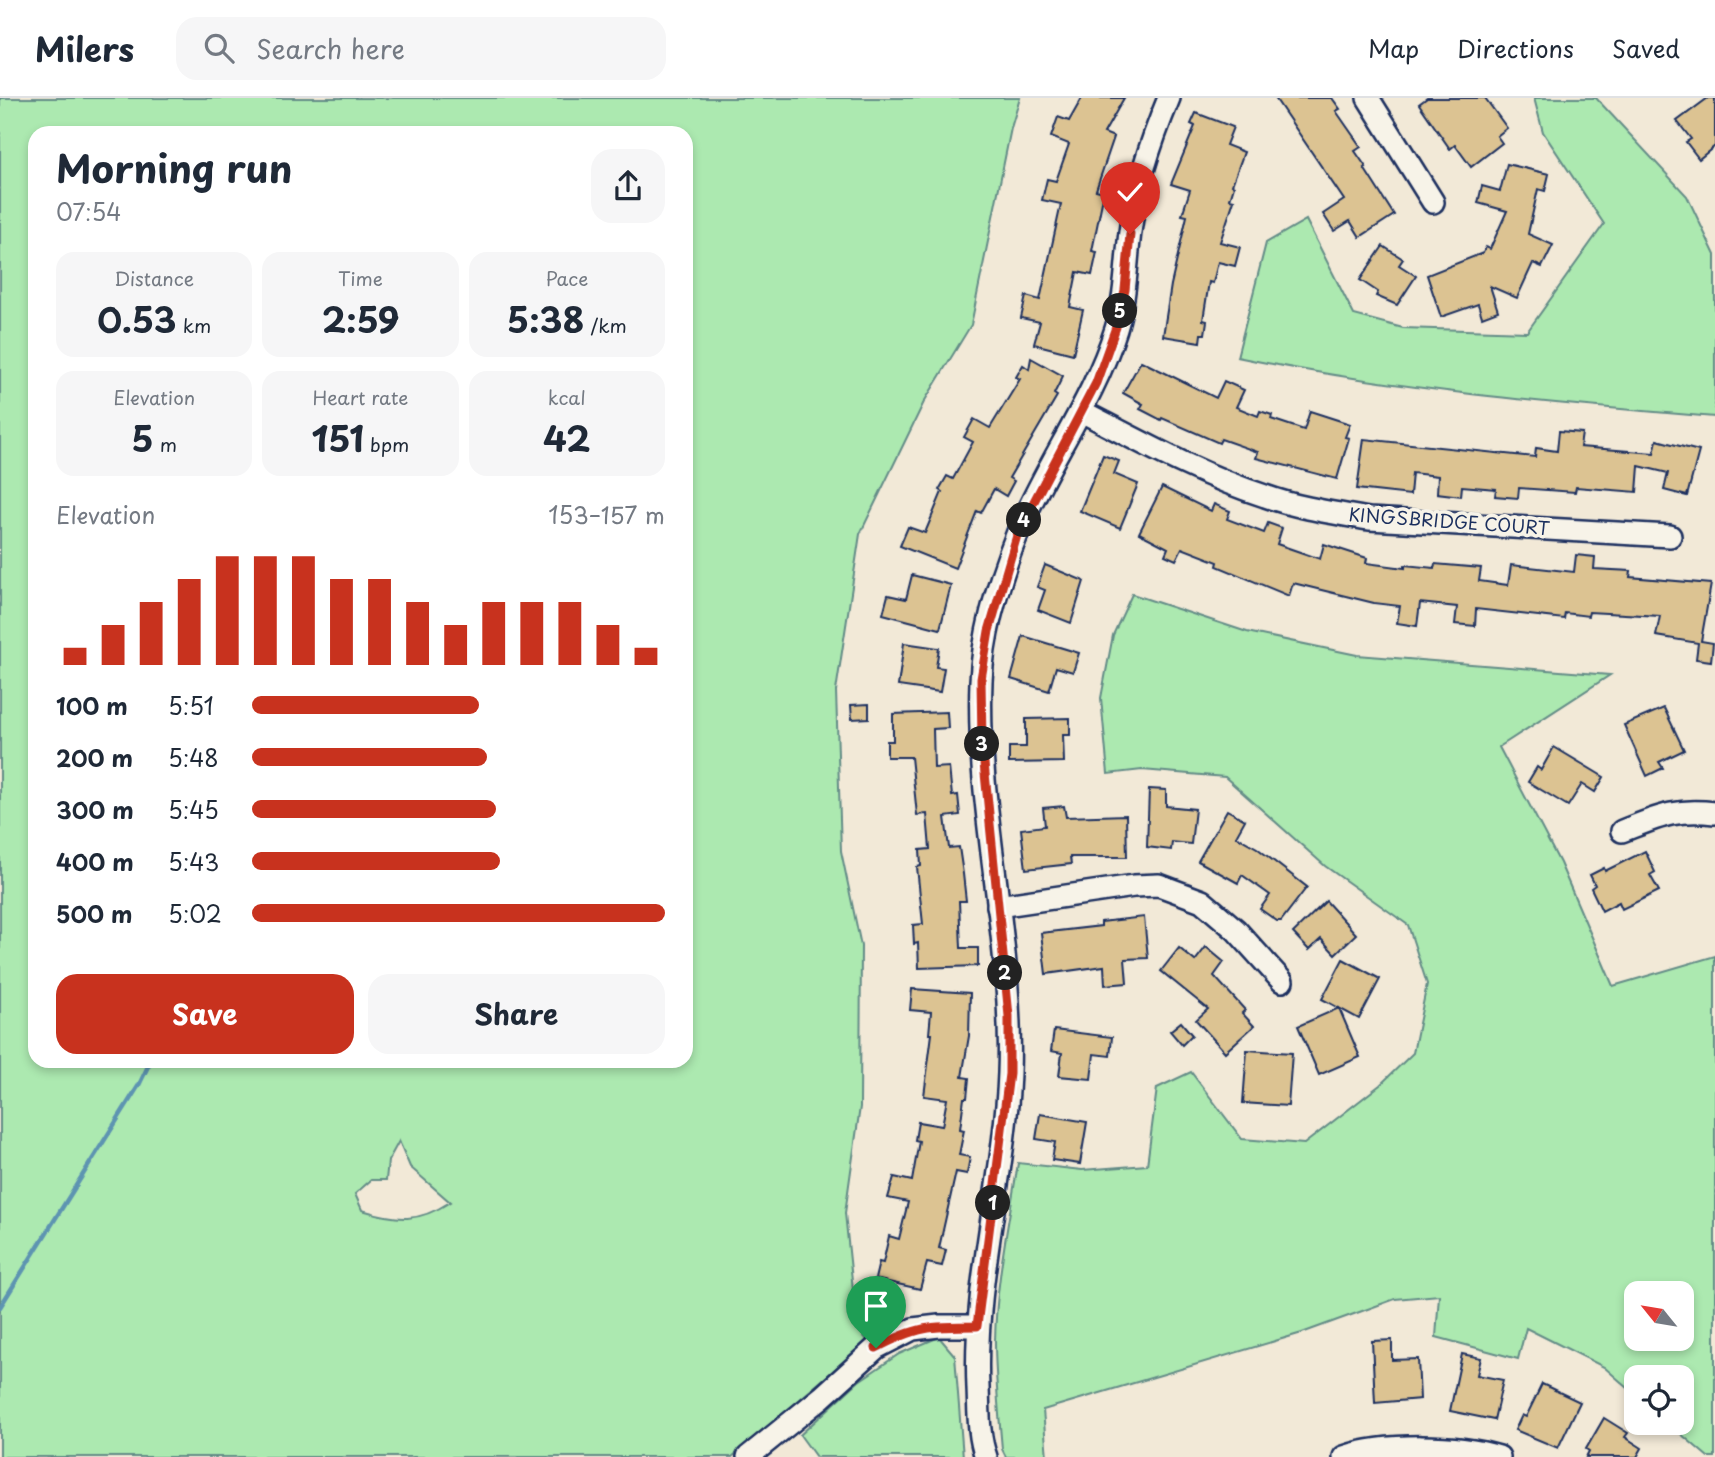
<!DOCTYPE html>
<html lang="en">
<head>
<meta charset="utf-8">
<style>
	body { margin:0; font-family:"Playpen Sans",sans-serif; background:#f6f6f7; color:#1f2937; height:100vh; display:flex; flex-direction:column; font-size:26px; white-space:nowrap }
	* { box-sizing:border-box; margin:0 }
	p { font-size:23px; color:#747a83 }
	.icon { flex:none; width:38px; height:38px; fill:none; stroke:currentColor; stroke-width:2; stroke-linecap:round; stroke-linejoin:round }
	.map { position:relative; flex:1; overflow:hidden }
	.side { position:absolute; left:28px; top:28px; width:665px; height:942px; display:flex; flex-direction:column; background:#fff; border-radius:21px; box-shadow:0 4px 10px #0003 }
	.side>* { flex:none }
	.needle { width:46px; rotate:300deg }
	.tools { position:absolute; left:1624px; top:1183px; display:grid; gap:14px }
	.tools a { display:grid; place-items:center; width:70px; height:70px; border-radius:14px; background:#fff; box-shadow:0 4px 10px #0003; font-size:35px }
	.pin { position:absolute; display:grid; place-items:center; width:60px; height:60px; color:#fff; margin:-72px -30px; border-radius:50% 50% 50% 0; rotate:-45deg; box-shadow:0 0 7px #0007 }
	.pin .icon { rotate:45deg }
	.km { position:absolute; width:35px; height:35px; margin:-18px; border-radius:50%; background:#222; color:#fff; font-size:19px; line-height:35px; text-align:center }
	.round { display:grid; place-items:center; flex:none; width:74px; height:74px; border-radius:21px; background:#f6f6f7 }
	.overview { display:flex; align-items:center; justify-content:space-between; height:119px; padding:0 28px }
	h1 { font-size:38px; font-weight:700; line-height:52px }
	.stats { display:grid; grid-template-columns:repeat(3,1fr); gap:10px; height:119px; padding:7px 28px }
	.stats div { display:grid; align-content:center; border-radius:18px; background:#f6f6f7; text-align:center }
	.stats b { font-size:35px; font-weight:700 }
	.stats small { font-size:19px; font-weight:400 }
	.stats p { font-size:19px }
	.chart { height:196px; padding:14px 28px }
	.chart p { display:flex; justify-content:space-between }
	.chart svg { width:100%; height:126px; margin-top:7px; stroke:#c8321e; stroke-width:6 }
	.primary-button { display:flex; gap:14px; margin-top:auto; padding:14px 28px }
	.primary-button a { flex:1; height:80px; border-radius:21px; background:#c8321e; color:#fff; font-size:28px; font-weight:700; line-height:80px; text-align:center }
	.primary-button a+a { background:#f6f6f7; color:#1f2937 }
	ul { padding:0 28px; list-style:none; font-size:23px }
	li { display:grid; grid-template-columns:112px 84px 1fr; align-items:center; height:52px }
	li i { height:18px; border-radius:9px; background:#c8321e }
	header { display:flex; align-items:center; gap:42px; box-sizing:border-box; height:98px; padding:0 35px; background:#fff; border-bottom:2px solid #e0e1e3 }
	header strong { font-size:33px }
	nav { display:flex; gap:38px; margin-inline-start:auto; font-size:24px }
	.search { width:490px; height:63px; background:#f6f6f7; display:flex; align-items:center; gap:18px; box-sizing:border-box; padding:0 24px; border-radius:21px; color:#747a83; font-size:26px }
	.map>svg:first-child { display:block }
	.green { fill:#ace9b0; stroke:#648c87; stroke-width:2; fill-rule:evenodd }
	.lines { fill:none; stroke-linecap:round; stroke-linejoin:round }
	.stream { stroke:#5d94b1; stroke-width:4.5 }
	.building { fill:#dcc392; stroke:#1b2f5e; stroke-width:2 }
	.minor-casing { stroke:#1b2f5e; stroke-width:26 }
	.minor { stroke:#f7f3e8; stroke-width:21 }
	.route-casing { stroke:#fff; stroke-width:14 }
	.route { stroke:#c8321e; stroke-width:9 }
	.labels { text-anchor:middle; stroke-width:7; stroke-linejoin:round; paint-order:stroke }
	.street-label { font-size:18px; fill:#1b2f5e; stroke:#f7f3e8 }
</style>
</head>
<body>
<header>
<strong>Milers</strong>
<div class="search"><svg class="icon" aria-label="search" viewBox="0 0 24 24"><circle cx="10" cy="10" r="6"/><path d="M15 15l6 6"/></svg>Search here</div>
<nav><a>Map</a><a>Directions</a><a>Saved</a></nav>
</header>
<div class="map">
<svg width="1715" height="1359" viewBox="0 0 1715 1359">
	<rect width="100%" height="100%" fill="#f2e9d7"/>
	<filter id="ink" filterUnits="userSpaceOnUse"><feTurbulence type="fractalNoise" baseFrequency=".0143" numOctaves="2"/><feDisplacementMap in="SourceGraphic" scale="14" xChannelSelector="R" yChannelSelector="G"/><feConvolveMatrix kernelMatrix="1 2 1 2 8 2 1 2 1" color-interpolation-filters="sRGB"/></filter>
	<g filter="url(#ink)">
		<g class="green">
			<path d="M 0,0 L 1020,0 L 1011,30 L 971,227 L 924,304 L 860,436 L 836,593 L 841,753 L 861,848 L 860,1009 L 845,1115 L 857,1230 L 868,1243 L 732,1359 L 0,1359 ZM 35,35 L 686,35 L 686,962 L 35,962 ZM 399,1043 L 410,1069 L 450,1104 C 418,1125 398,1123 362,1112 L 355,1096 L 371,1082 L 386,1082 L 388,1063 Z"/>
			<path d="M 1534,0 L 1596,0 L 1687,98 L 1715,157 L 1715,319 C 1555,306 1394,292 1237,259 L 1266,145 L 1306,122 L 1354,217 L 1403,230 L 1527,234 L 1604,126 L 1543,34 Z"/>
			<path d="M 1132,496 L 1247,534 L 1357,557 L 1610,577 L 1499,649 L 1560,765 L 1613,888 L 1715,858 L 1715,1359 L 1708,1359 L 1668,1325 L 1682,1325 L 1682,1279 L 1636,1279 L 1636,1297 L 1604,1269 L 1526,1230 L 1518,1261 L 1436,1239 L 1439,1197 L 1395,1201 L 1302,1235 L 1043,1312 L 1047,1359 L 1006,1359 L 1002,1351 C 999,1315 995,1279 995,1243 C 996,1183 1009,1123 1018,1065 L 1082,1072 L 1147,1067 L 1157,990 L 1191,974 L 1242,1041 L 1304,1046 L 1380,987 L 1413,955 L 1427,886 L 1408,827 L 1325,768 L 1225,679 L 1142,672 L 1108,676 L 1101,600 L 1113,537 ZM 1636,1195 L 1682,1195 L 1682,1241 L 1636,1241 Z"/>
			<path d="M 939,1239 L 955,1258 L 963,1359 L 816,1359 L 800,1337 L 859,1283 L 899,1256 Z"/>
		</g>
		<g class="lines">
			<path class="stream" d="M 0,1209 L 139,987 L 151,962"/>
		</g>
		<g class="building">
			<path d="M 1082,0 L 1124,0 L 1104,35 L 1114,39 L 1096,92 L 1104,94 L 1092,153 L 1097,154 L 1092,177 L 1077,174 L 1070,209 L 1083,212 L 1073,256 L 1034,246 L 1040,224 L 1021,220 L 1026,198 L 1040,202 L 1061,106 L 1042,102 L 1047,81 L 1056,83 L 1069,46 L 1051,39 L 1058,19 L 1069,23 Z"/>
			<path d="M 1275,0 L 1332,0 L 1340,11 L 1336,13 L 1361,49 L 1355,53 L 1366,69 L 1364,70 L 1394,117 L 1360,139 L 1350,123 L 1334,133 L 1323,116 L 1344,102 Z"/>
			<path d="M 1427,0 L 1485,0 L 1507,30 L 1497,38 L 1502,45 L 1471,69 L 1455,47 L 1450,51 L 1419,6 Z"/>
			<path d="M 1708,0 L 1715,0 L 1715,48 L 1699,61 L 1686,44 L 1691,41 L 1677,23 Z"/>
			<path d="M 1196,15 L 1233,29 L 1226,47 L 1244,54 L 1232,87 L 1234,88 L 1230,101 L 1234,102 L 1220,144 L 1240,149 L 1235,168 L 1218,164 L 1213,185 L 1209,184 L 1203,222 L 1207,223 L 1205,236 L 1201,236 L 1200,244 L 1163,238 L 1171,187 L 1187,118 L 1182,117 L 1190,92 L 1171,86 L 1195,28 L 1191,26 Z"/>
			<path d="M 1507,66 L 1549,76 L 1545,93 L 1538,91 L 1528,136 L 1553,147 L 1542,169 L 1533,165 L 1517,200 L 1490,188 L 1498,213 L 1482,219 L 1478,206 L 1441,219 L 1427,177 L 1483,155 L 1486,149 L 1490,151 L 1507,113 L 1478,105 L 1482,88 L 1500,93 Z"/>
			<path d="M 1383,148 L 1403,161 L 1399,167 L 1416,178 L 1397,207 L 1376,198 L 1378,194 L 1360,182 Z"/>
			<path d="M 1031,260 L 1063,278 L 1054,296 L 1057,298 L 1009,380 L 1014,383 L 1006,398 L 994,391 L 981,415 L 977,413 L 955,470 L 900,448 L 908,429 L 925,435 L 942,394 L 939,392 L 947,378 L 953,381 L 973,344 L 964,339 L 974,321 L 990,330 L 1020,281 L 1016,279 L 1023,267 L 1029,271 Z"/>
			<path d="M 1141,263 L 1216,300 L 1224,283 L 1244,292 L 1236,309 L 1258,318 L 1260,313 L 1272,317 L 1271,321 L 1304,332 L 1310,313 L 1350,326 L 1345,339 L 1349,340 L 1337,381 L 1256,360 L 1258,354 L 1221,341 L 1219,345 L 1162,320 L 1161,322 L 1140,311 L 1143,306 L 1123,295 Z"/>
			<path d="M 1559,333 L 1582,335 L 1580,349 L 1654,355 L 1657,342 L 1699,353 L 1687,398 L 1664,392 L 1668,375 L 1639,368 L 1637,394 L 1576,389 L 1575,394 L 1519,390 L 1518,400 L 1495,398 L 1496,391 L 1462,388 L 1461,398 L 1437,395 L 1438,378 L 1412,375 L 1410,397 L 1357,391 L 1364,341 L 1535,359 L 1536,350 L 1557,353 Z"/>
			<path d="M 1103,357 L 1119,363 L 1114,376 L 1138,386 L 1120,430 L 1080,413 Z"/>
			<path d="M 1162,389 L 1211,413 L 1214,406 L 1230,413 L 1227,421 L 1264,435 L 1268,425 L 1282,430 L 1277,446 L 1320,461 L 1324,446 L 1367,460 L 1366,465 L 1405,470 L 1405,467 L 1434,470 L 1435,466 L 1481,470 L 1479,483 L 1508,487 L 1511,467 L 1574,474 L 1576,457 L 1595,459 L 1594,471 L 1631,473 L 1630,479 L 1711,486 L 1701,543 L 1713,545 L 1711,563 L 1696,561 L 1698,545 L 1656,538 L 1660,518 L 1589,514 L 1588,518 L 1565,515 L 1564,521 L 1476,511 L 1475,528 L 1455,526 L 1457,509 L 1420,505 L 1417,528 L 1397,525 L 1400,508 L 1374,505 L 1293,485 L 1289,498 L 1217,468 L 1218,464 L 1182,450 L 1176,462 L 1165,457 L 1168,450 L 1139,435 Z"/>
			<path d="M 1045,467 L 1084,483 L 1071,525 L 1038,512 L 1045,492 L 1037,489 Z"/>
			<path d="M 912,477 L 951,487 L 940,531 L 883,516 L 888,497 L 906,501 Z"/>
			<path d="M 1023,538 L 1079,555 L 1073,574 L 1056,569 L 1049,593 L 1011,581 Z"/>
			<path d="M 904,545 L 939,550 L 936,569 L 944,570 L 940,594 L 898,588 Z"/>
			<path d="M 869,606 L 869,620 L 852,621 L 851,607 Z"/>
			<path d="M 1664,610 L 1684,652 L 1659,664 L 1663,670 L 1647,678 L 1624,627 Z"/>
			<path d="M 947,614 L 948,630 L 933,631 L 934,670 L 949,669 L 952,698 L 958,697 L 960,717 L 945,719 L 949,750 L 959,749 L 963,776 L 966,803 L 959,803 L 961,850 L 978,850 L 978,868 L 919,870 L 918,845 L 914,846 L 913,827 L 923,826 L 917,769 L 921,768 L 920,752 L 930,751 L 927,716 L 917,717 L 911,659 L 887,659 L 887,643 L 893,643 L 893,616 Z"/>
			<path d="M 1070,620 L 1070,637 L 1063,637 L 1064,664 L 1009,665 L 1009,649 L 1026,649 L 1026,621 Z"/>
			<path d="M 1554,649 L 1604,679 L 1595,694 L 1582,686 L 1568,708 L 1528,684 L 1537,669 L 1541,672 Z"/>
			<path d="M 1149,691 L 1166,692 L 1166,708 L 1195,711 L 1191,746 L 1172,744 L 1171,752 L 1147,749 Z"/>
			<path d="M 1064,708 L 1066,719 L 1126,717 L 1127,759 L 1070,759 L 1071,766 L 1026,771 L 1021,731 L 1045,728 L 1043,710 Z"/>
			<path d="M 1227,712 L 1245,722 L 1236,738 L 1257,750 L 1307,789 L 1281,823 L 1277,823 L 1260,811 L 1270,797 L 1242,777 L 1238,785 L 1198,763 Z"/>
			<path d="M 1645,753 L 1655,774 L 1650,777 L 1659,793 L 1622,811 L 1619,804 L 1602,813 L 1591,790 L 1595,787 L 1590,777 L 1604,770 L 1605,773 Z"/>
			<path d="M 1326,803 L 1356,836 L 1335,856 L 1321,841 L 1309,852 L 1293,835 Z"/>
			<path d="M 1144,819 L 1148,860 L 1125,861 L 1127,885 L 1105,887 L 1104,868 L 1046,876 L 1041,835 L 1101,828 L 1101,824 Z"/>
			<path d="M 1206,849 L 1224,864 L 1214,878 L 1245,912 L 1242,915 L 1254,928 L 1225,954 L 1196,922 L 1208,911 L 1161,873 L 1179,850 L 1195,863 Z"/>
			<path d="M 1343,861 L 1380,881 L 1359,921 L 1322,901 Z"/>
			<path d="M 912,891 L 970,895 L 969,938 L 962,979 L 969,980 L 967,1000 L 964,1000 L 960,1031 L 964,1032 L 959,1057 L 970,1059 L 967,1076 L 956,1074 L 939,1150 L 946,1152 L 942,1168 L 927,1165 L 920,1191 L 875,1181 L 879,1164 L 883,1165 L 889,1138 L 899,1141 L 908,1104 L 888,1100 L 894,1079 L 912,1083 L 919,1043 L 915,1042 L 918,1024 L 942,1028 L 947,1001 L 924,998 L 932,936 L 929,936 L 931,914 L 910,912 Z"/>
			<path d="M 1339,910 L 1360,959 L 1319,977 L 1298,928 Z"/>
			<path d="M 1181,924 L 1192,937 L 1182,947 L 1170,933 Z"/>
			<path d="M 1054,932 L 1112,939 L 1110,958 L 1094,956 L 1091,981 L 1059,978 L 1062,955 L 1051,953 Z"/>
			<path d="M 1247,952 L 1292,955 L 1288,1008 L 1243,1005 Z"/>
			<path d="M 1040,1016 L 1087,1024 L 1080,1066 L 1052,1062 L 1055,1044 L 1036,1041 Z"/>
			<path d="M 1392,1242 L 1392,1262 L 1418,1261 L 1420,1301 L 1375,1305 L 1372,1243 Z"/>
			<path d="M 1462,1256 L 1481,1260 L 1477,1277 L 1503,1282 L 1494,1322 L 1450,1313 Z"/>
			<path d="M 1542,1286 L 1580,1304 L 1558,1350 L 1515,1332 L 1522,1317 L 1526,1319 Z"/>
			<path d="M 1604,1320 L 1628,1335 L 1625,1339 L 1642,1350 L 1637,1359 L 1586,1359 L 1589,1353 L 1586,1351 Z"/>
		</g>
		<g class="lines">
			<defs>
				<g id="minor">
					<path d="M 1368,0 L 1433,104"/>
					<path d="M 1081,313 C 1141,344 1200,377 1265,398 C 1298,410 1334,415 1369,421 L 1670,438"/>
					<path d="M 1622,733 C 1658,719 1675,710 1715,715"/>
					<path d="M 998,808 L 1134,788 L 1159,787 L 1202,803 L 1236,832 L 1282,883"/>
					<path d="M 748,1359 L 822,1299 L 876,1250 L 913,1231 L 939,1228 L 977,1228"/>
					<path d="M 986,1359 C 978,1337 979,1313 978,1290 C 973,1183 1005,1081 1009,975 C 1014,844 976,714 981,583 C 983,534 1000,479 1018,434 C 1047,364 1093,304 1116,231 C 1126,199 1126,167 1130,134 C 1136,87 1151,43 1169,0"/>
					<path d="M 1344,1359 C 1385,1345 1458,1346 1499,1359"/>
				</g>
			</defs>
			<use href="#minor" class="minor-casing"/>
			<use href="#minor" class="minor"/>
		</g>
	</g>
	<g class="lines" filter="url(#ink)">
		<defs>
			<path id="route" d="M 876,1250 C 918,1228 930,1228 977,1228 L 1009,976 L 1009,918 L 982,645 L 981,581 L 989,533 L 1018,434 L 1096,285 L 1116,229 L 1125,192 L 1130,136"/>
		</defs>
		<use href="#route" class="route-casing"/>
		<use href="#route" class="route"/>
	</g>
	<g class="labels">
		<g class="street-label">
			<text transform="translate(1449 424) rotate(4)" y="6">KINGSBRIDGE COURT</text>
		</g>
	</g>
</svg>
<div class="tools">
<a><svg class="needle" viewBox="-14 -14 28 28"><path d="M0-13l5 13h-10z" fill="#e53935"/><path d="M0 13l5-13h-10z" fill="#747a83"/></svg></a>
<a><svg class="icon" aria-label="locate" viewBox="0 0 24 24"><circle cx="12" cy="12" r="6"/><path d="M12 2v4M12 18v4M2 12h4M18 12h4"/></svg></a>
</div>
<div class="pin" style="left:876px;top:1250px;background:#1e9e55"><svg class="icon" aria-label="arrive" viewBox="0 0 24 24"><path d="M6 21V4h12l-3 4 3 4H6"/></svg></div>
<div class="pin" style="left:1130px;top:136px;background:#d93025"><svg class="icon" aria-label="check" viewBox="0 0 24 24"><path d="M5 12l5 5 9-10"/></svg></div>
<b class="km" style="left:993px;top:1105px">1</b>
<b class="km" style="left:1005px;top:875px">2</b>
<b class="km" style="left:982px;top:646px">3</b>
<b class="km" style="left:1024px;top:422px">4</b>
<b class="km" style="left:1120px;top:213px">5</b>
<section class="side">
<div class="overview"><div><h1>Morning run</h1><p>07:54</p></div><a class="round"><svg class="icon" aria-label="share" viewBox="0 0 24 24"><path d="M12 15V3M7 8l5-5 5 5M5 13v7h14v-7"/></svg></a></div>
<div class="stats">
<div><p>Distance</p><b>0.53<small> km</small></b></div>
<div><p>Time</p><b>2:59</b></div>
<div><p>Pace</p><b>5:38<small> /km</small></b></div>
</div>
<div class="stats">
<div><p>Elevation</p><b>5<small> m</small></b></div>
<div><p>Heart rate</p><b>151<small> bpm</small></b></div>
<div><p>kcal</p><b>42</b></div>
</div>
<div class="chart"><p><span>Elevation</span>153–157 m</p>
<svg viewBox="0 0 160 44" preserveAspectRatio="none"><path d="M5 44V38M15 44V30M25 44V22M35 44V14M45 44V6M55 44V6M65 44V6M75 44V14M85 44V14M95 44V22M105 44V30M115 44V22M125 44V22M135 44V22M145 44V30M155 44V38"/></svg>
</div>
<ul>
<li><b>100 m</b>5:51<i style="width:55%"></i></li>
<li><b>200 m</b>5:48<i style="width:57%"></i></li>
<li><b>300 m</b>5:45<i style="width:59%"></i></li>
<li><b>400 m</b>5:43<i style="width:60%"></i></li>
<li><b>500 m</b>5:02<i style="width:100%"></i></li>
</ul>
<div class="primary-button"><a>Save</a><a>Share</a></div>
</section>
</div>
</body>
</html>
